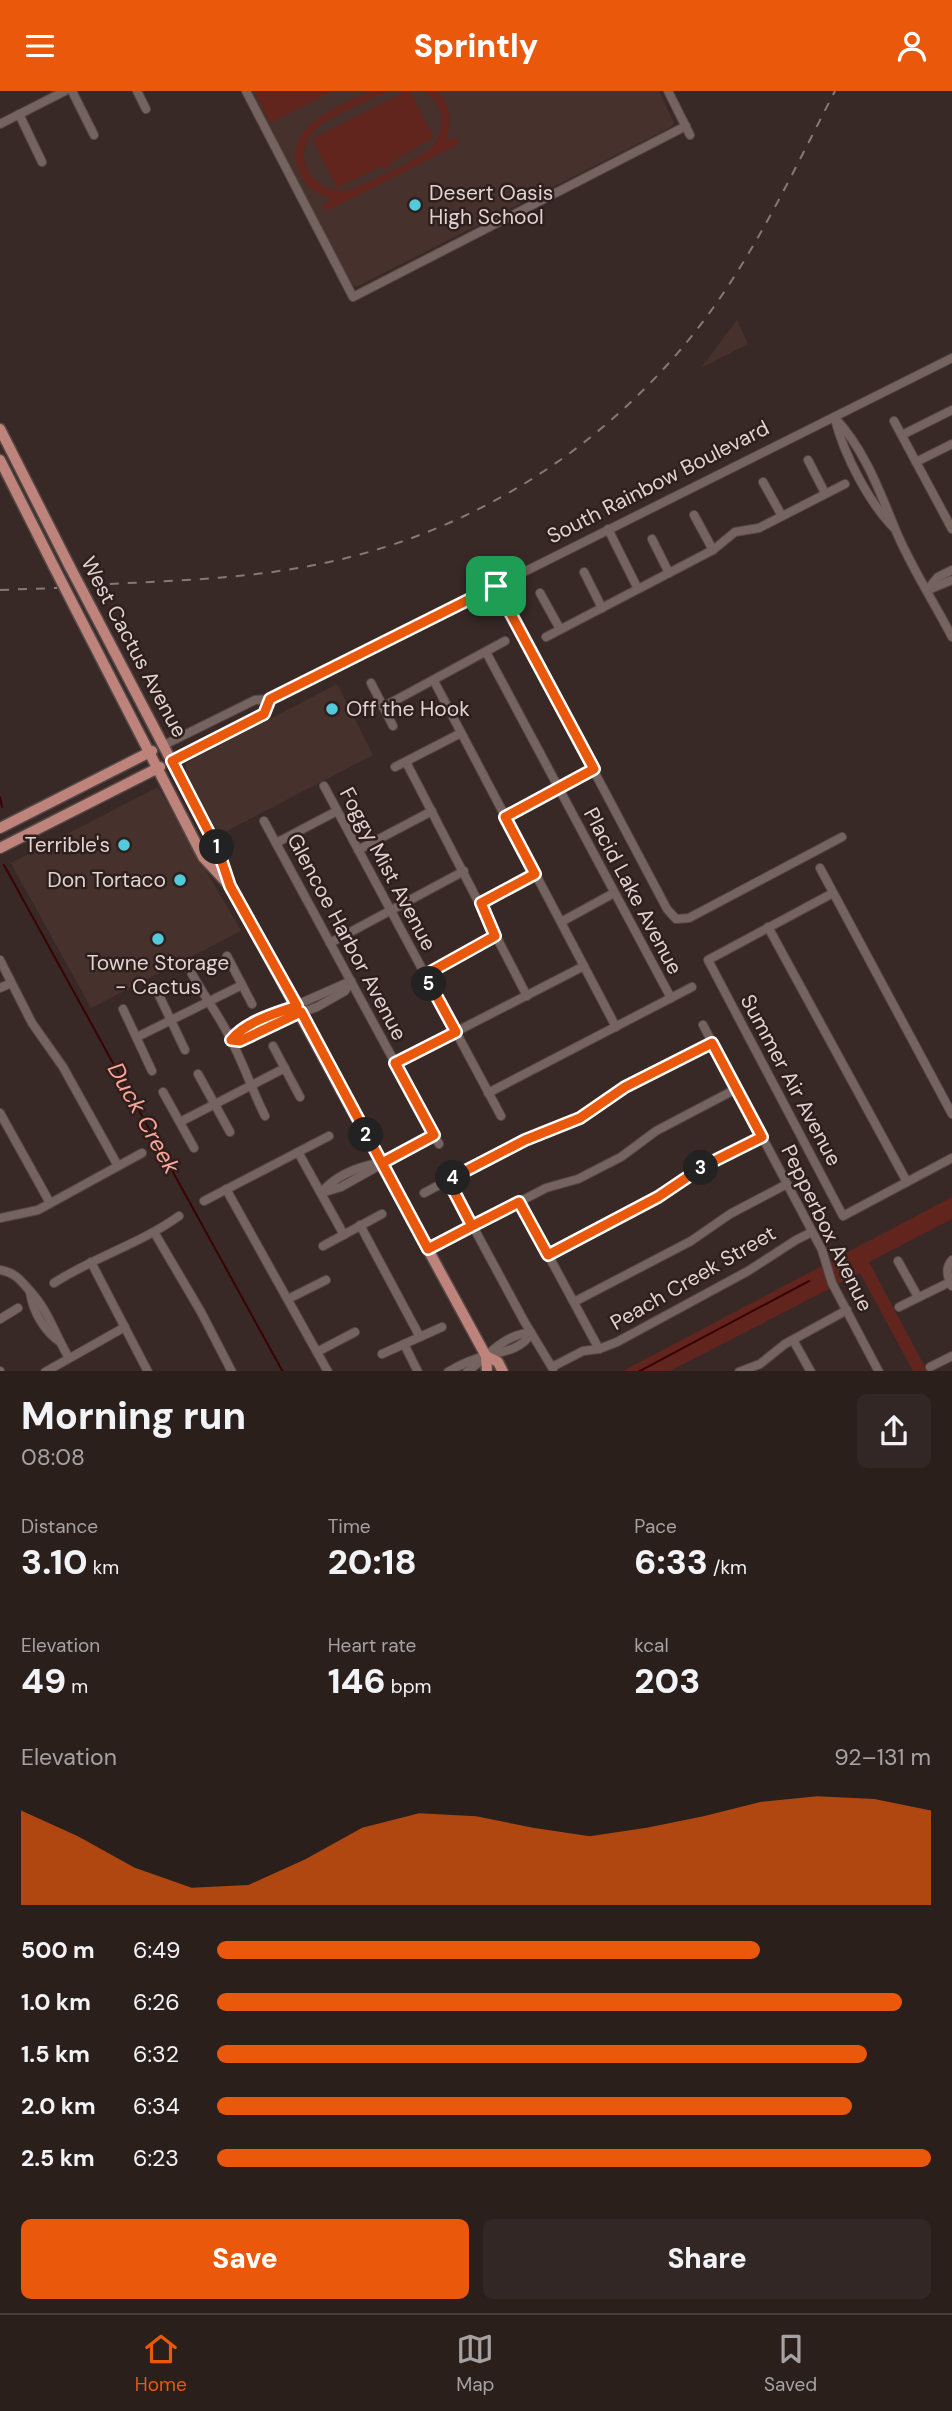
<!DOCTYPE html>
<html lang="en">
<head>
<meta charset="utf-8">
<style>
	body { margin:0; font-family:"DM Sans",sans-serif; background:#332725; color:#f1f3f6; height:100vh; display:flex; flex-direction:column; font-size:26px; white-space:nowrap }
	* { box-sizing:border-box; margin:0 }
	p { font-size:23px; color:#a6a2a3 }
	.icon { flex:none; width:38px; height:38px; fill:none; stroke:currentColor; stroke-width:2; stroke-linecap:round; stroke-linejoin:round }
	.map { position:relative; height:1280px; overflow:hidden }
	.panel { display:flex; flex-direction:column; background:#2b1f1c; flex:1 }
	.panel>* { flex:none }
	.pin { position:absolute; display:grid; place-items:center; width:60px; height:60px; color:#fff; margin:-30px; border-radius:14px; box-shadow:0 4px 10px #0006 }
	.km { position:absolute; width:35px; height:35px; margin:-18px; border-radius:50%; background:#222; color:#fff; font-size:19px; line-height:35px; text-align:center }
	.round { display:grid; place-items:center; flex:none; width:74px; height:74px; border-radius:10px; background:#332725 }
	.summary { display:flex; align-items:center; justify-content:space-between; height:119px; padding:0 21px }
	h1 { font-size:38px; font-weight:800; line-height:52px }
	.figures { display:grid; grid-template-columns:repeat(3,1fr); gap:10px; height:119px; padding:7px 21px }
	.figures div { display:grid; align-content:center }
	.figures b { font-size:35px; font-weight:800 }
	.figures small { font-size:19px; font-weight:400 }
	.figures p { font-size:19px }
	.chart { height:196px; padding:14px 21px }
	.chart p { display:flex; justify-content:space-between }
	.chart svg { width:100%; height:126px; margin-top:7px; fill:#ea580c; opacity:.7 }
	.button { display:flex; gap:14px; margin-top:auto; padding:14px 21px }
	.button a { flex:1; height:80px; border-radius:10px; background:#ea580c; color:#fff; font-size:28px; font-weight:800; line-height:80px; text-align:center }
	.button a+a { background:#332725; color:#f1f3f6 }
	ul { padding:0 21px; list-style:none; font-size:23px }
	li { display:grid; grid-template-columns:112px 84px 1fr; align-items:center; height:52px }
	li i { height:18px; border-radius:9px; background:#ea580c }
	header { display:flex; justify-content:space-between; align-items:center; height:91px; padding:0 21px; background:#ea580c; color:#fff; font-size:32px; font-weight:800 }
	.tab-bar { display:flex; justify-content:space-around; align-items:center; height:98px; border-top:2px solid #473d3b; background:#2b1f1c; font-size:19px; color:#a6a2a3 }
	.tab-bar a { display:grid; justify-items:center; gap:4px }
	.tab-bar .active { color:#ea580c }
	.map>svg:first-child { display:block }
	.built { fill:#47312d }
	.green { fill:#61251e }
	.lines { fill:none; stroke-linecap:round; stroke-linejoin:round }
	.stream { stroke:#380302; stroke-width:2 }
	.minor-casing { stroke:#554846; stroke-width:10 }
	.major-casing { stroke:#554846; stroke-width:13 }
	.minor { stroke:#756360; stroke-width:8 }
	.major { stroke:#be837a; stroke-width:10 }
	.rail { stroke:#857875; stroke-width:2; stroke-dasharray:9 9; stroke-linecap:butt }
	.major-bridge-casing { stroke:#554846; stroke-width:13; stroke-linecap:butt }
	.major-bridge { stroke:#be837a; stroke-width:10 }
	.route-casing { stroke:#fff; stroke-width:14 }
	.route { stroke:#ea580c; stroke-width:9 }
	.poi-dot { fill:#53cadc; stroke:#2e1f1d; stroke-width:2.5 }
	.labels { text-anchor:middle; stroke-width:5; stroke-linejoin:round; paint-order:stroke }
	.poi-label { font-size:21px; fill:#dfd4d2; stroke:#2e1f1d; text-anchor:start }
	.street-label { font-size:21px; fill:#dfd4d2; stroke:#2e1f1d }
	.water-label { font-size:23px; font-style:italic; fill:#fda598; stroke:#2e1f1d }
</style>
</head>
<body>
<header><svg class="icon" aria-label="menu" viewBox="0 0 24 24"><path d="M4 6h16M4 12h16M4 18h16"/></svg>Sprintly<svg class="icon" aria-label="person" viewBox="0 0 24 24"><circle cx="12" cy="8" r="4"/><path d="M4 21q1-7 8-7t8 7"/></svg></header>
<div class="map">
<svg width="952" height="1281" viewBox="0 0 952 1281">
	<rect width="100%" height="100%" fill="#392926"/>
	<g class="built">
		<path d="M 252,0 L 659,0 L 674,32 L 671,36 L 356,196 L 350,192 Z"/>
		<path d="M 737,229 L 748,253 L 701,277 Z"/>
		<path d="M 337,593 L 373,664 L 219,744 L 186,681 L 186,672 Z"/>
		<path d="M 158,696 L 241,840 L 91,917 L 11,772 Z"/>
	</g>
	<g class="green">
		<path d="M 254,0 L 333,0 L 270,32 Z"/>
		<path d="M 370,0 L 388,0 C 369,10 331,24 316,38 C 287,66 316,108 353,98 C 371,90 417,69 431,57 C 448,40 444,13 425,0 L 438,0 C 451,14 452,33 446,50 L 455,46 L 459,53 L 327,120 L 323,113 L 333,108 C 318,104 305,96 299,81 C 280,35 339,16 370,0 Z"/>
		<path d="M 406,0 L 410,0 L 434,47 L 389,70 L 428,54 L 390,72 L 391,75 L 383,79 L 381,75 L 337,97 L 312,48 Z"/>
		<path d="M 952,1106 L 952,1128 L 869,1171 L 927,1280 L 913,1280 L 860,1182 L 670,1280 L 621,1281 Z"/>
	</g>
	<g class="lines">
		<g class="stream">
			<path d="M 0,706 L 2,716"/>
			<path d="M 4,774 L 283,1281"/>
			<path d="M 638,1281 L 809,1190"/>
		</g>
		<defs>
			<g id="minor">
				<path d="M 72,0 L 94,44"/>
				<path d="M 137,0 L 146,18"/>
				<path d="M 246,0 L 353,206 L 686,35"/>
				<path d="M 668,0 L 690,44"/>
				<path d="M 19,23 L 42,71"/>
				<path d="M 0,33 L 65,0"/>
				<path d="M 834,326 C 864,357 880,401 896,440 C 911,476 934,511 952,546"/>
				<path d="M 835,328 C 844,364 869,412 895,438"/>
				<path d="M 894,330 L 952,438"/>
				<path d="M 902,344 L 952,319"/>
				<path d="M 808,369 L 825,402"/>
				<path d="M 916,371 L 952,353"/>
				<path d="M 763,391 L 782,425"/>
				<path d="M 694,424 L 713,459"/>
				<path d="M 608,438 L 638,498"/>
				<path d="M 652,448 L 669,482"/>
				<path d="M 584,481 L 602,517"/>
				<path d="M 496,495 L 667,818 L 676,828 L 689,827 L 842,746"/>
				<path d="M 930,498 L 952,489"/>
				<path d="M 927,499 L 938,486 L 952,479"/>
				<path d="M 540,502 L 560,538"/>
				<path d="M 546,546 L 713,459 L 735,441 L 759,437 L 845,393"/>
				<path d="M 486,561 L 671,907"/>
				<path d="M 434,590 L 616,936"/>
				<path d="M 371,592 L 393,635"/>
				<path d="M 383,616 L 505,550"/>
				<path d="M 164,654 L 255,609 L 270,608 L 952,267"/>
				<path d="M 172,670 L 264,623 L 270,608"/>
				<path d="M 406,671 L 527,905"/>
				<path d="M 395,676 L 461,642"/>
				<path d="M 324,695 L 501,1025"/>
				<path d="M 505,726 L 594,678"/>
				<path d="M 264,730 L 439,1053"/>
				<path d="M 276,752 L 337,720"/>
				<path d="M 358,759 L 432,720"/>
				<path d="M 820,777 L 952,1023"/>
				<path d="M 833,802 L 708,869 L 843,1125 L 952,1067"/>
				<path d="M 481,812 L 535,783"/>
				<path d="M 561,831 L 614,802"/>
				<path d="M 768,836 L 907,1091"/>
				<path d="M 330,852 L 464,780"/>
				<path d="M 227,865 L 252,913"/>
				<path d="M 0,869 L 32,932 L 63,976 L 118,1075"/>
				<path d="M 192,883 C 204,905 218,923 229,945 C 243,971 252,999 265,1025"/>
				<path d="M 425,884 L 496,845"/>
				<path d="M 0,897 L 11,892"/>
				<path d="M 157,900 L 185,959"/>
				<path d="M 123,918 L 152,980"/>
				<path d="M 703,934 L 822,1159 L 832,1192 L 879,1281"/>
				<path d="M 137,946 L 242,894"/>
				<path d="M 231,949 L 240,950 L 286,927 L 317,916 L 345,900 L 351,890"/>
				<path d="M 231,949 L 236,943 L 251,934 L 351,890"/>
				<path d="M 273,955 L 300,1006"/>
				<path d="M 395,972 L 584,875"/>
				<path d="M 198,983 L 230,1041"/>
				<path d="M 163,1001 L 194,1057"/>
				<path d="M 488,1002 L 692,896"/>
				<path d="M 0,1022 L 50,1112"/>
				<path d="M 180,1031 L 285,977"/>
				<path d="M 298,1061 L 344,1144"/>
				<path d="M 448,1089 L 524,1230 L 553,1278"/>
				<path d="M 226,1098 L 328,1281"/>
				<path d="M 321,1102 L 341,1096 L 434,1044"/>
				<path d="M 321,1102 C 335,1085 357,1076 379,1072"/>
				<path d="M 424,1102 L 525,1049 L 580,1027 L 625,996 L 712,952"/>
				<path d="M 204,1110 L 329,1045"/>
				<path d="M 519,1110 L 599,1258"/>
				<path d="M 0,1127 L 38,1119 L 142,1062"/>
				<path d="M 360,1134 L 420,1246"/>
				<path d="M 154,1141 L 201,1221 L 232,1281"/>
				<path d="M 323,1155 L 382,1123"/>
				<path d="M 428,1158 L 546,1097 L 578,1088 L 621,1066 L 656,1040 L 736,998"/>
				<path d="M 548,1164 L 658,1106 L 703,1075 L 762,1046"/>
				<path d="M 952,1169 C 945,1177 947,1186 952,1195"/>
				<path d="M 898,1170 L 918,1206"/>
				<path d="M 91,1171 L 148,1281"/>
				<path d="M 0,1179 C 16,1182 20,1189 30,1200 C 49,1220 55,1244 69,1267"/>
				<path d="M 54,1192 C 94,1166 140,1153 179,1125"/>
				<path d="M 30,1200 C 32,1219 44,1240 60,1251"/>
				<path d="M 288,1208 L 326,1189"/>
				<path d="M 574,1211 L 691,1150 L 730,1123 L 787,1093"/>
				<path d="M 899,1216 L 950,1191"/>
				<path d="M 0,1228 L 18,1217"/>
				<path d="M 793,1249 L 811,1281"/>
				<path d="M 404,1253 L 418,1281"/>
				<path d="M 317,1261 L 355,1241"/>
				<path d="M 382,1263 L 442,1236"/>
				<path d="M 552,1276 L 583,1260 L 599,1258 L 617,1251 L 748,1180 L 796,1149 L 812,1141"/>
				<path d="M 930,1276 L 952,1265"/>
				<path d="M 0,1280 L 0,1281"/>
				<path d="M 45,1281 L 125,1236"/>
				<path d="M 448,1281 C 460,1274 472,1268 486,1265 C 502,1261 523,1258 531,1242"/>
				<path d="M 467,1281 C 487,1266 505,1242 531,1242"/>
				<path d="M 739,1281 L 760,1273 L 785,1253 L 847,1219"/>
			</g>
			<g id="major">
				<path d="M 0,338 L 70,476"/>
				<path d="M 0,369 L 54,476"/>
				<path d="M 92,518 L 218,759 L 230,795 L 486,1265 L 487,1281"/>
				<path d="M 76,519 L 203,766 L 228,793"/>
				<path d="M 0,737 L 152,660"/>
				<path d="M 0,757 L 160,676"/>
				<path d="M 486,1265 L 498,1271 L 503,1281"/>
			</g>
		</defs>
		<use href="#minor" class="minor-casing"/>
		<use href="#major" class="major-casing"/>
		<use href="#minor" class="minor"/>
		<use href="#major" class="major"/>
		<g class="rail">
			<path d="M 92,494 C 160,490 230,489 298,477 C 466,449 614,355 713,217 C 761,150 797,73 835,0"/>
			<path d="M 0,499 L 57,497"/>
		</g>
		<defs>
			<g id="major-bridge">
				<path d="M 54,476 L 76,519"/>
				<path d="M 70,476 L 92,518"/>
			</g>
		</defs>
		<use href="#major-bridge" class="major-bridge-casing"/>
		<use href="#major-bridge" class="major-bridge"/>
	</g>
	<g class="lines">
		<defs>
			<path id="route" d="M 496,495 L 270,608 L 264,623 L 172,670 L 218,759 L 230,795 L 297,915 C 276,922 245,931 231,949 L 240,950 L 301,921 L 428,1158 L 472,1135 L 519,1111 L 548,1164 L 658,1106 L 704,1075 L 762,1046 L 712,952 L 625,996 L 580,1027 L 525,1049 L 448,1089 L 472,1135 L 428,1158 L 382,1072 L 434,1044 L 395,972 L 456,941 L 425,884 L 495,845 L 481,812 L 535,783 L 505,726 L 594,678 L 496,495"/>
		</defs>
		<use href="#route" class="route-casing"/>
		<use href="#route" class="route"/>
	</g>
	<g class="poi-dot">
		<circle cx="415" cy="114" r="7"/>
		<circle cx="332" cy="618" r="7"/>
		<circle cx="124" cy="754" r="7"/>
		<circle cx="180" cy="789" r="7"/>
		<circle cx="158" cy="848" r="7"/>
	</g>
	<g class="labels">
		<g class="poi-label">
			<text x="429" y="109">Desert Oasis<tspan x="429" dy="24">High School</tspan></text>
			<text x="346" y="625">Off the Hook</text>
			<text x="110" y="761" text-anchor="end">Terrible's</text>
			<text x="166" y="796" text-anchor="end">Don Tortaco</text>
			<text x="158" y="879" text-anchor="middle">Towne Storage<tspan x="158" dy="24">- Cactus</tspan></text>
		</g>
		<g class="street-label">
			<text transform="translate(658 391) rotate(-27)" y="7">South Rainbow Boulevard</text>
			<text transform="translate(134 556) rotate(62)" y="7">West Cactus Avenue</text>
			<text transform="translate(388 778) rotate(62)" y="7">Foggy Mist Avenue</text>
			<text transform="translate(633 800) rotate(62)" y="7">Placid Lake Avenue</text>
			<text transform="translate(347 846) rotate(62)" y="7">Glencoe Harbor Avenue</text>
			<text transform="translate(791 989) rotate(62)" y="7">Summer Air Avenue</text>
			<text transform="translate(827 1137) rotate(64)" y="7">Pepperbox Avenue</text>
			<text transform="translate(693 1187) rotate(-30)" y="7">Peach Creek Street</text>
		</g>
		<g class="water-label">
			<text transform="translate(144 1027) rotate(61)" y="8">Duck Creek</text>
		</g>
	</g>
</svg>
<div class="pin" style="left:496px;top:495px;background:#1e9e55"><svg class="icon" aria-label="arrive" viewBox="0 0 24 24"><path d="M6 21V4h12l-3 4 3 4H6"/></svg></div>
<b class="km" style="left:217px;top:756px">1</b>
<b class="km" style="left:366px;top:1044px">2</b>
<b class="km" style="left:701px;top:1077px">3</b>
<b class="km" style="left:453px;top:1087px">4</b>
<b class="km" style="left:429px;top:893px">5</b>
</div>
<section class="panel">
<div class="summary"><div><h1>Morning run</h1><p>08:08</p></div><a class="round"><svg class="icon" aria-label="share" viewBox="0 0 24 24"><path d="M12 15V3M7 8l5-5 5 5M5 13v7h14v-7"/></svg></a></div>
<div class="figures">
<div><p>Distance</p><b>3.10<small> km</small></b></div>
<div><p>Time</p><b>20:18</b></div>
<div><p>Pace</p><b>6:33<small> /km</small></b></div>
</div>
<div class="figures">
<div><p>Elevation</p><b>49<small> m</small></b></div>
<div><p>Heart rate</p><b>146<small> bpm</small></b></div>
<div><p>kcal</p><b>203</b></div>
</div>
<div class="chart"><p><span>Elevation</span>92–131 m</p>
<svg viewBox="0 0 160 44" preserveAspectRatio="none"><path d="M0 44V11L10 20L20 31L30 38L40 37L50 28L60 17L70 12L80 13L90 17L100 20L110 17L120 13L130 8L140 6L150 7L160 11V44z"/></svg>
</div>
<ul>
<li><b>500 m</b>6:49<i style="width:76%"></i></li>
<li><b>1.0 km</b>6:26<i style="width:96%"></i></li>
<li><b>1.5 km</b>6:32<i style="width:91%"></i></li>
<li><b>2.0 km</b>6:34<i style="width:89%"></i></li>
<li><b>2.5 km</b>6:23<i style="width:100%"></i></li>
</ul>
<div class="button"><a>Save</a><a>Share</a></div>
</section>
<nav class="tab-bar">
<a class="active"><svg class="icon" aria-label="home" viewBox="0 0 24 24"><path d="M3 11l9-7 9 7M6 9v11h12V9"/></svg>Home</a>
<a><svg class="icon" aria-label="map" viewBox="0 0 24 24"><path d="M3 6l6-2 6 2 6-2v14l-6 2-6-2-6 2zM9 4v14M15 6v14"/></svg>Map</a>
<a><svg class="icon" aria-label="saved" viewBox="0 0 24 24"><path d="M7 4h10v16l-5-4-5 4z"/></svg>Saved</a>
</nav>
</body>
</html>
